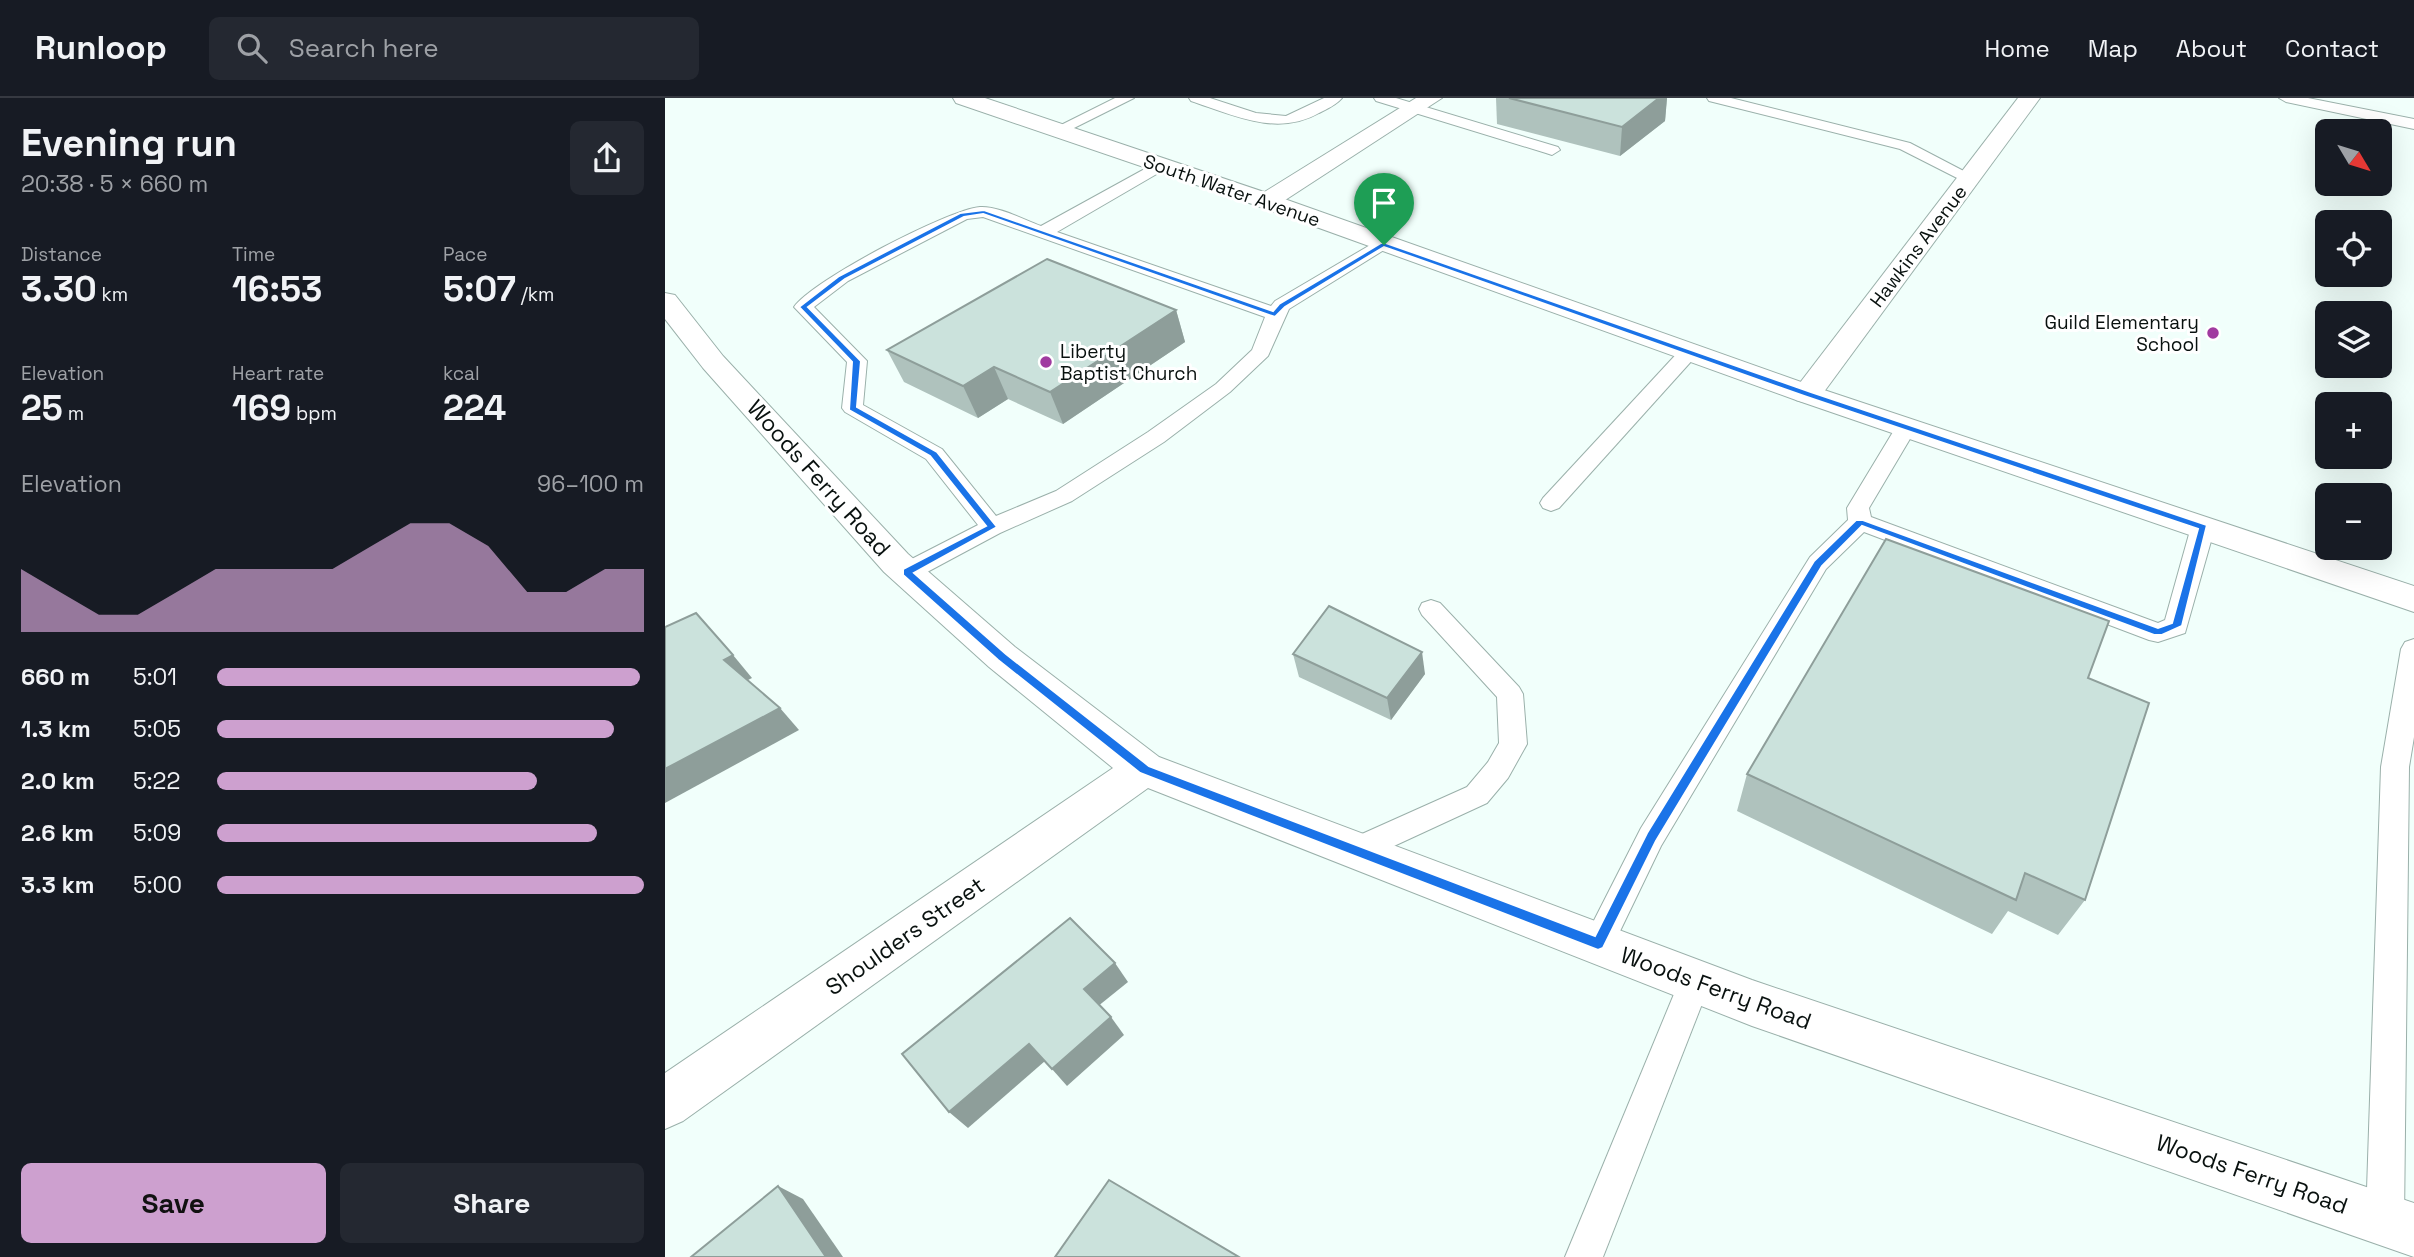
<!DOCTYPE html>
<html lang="en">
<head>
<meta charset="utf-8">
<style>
	body { margin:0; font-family:"Space Grotesk",sans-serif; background:#242831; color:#f1f3f6; height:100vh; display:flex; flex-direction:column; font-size:26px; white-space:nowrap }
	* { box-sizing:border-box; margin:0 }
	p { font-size:23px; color:#9ea1a6 }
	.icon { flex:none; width:38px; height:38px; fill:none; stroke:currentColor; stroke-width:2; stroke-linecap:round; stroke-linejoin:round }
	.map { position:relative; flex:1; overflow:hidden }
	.panel { display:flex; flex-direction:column; background:#171b24; width:665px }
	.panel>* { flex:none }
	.needle { width:46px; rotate:128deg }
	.controls { position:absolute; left:1650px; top:21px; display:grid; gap:14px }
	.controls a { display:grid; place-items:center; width:77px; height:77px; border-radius:10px; background:#171b24; box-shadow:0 7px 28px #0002; font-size:35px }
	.pin { position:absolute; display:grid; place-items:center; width:60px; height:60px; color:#fff; margin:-72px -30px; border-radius:50% 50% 50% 0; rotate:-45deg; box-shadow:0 0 7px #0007 }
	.pin .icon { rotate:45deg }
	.round { display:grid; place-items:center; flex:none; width:74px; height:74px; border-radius:10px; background:#242831 }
	.summary { display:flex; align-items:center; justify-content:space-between; height:119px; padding:0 21px }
	h1 { font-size:38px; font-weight:700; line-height:52px }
	.stats { display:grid; grid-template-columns:repeat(3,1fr); gap:10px; height:119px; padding:7px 21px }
	.stats div { display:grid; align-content:center }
	.stats b { font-size:35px; font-weight:700 }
	.stats small { font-size:19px; font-weight:400 }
	.stats p { font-size:19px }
	.chart { height:196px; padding:14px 21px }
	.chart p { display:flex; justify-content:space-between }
	.chart svg { width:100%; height:126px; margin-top:7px; fill:#cda0cf; opacity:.7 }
	.cta { display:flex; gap:14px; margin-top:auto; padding:14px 21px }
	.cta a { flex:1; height:80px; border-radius:10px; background:#cda0cf; color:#111; font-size:28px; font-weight:700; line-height:80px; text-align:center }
	.cta a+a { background:#242831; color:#f1f3f6 }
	ul { padding:0 21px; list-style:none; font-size:23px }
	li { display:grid; grid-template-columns:112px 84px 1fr; align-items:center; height:52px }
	li i { height:18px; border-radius:9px; background:#cda0cf }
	header { display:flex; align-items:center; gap:42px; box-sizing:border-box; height:98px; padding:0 35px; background:#171b24; border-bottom:2px solid #363941 }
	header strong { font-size:33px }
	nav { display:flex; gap:38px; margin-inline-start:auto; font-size:24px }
	.search { width:490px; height:63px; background:#242831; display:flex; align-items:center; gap:18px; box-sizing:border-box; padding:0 24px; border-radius:10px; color:#9ea1a6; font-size:26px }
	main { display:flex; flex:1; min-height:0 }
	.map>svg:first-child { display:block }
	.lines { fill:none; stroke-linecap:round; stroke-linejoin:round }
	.lane-casing { stroke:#9ab0aa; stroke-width:2 }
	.street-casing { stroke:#9ab0aa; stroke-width:2 }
	.secondary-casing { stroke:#9ab0aa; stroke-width:2 }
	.lane { fill:#fff; fill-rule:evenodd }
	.street { fill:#fff; fill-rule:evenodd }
	.secondary { fill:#fff; fill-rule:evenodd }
	.wall { fill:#afc2bd }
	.shaded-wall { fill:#8e9e9a }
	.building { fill:#cbe2dc; stroke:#8e9e9a; stroke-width:2 }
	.route { fill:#1a73e8; stroke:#fff; stroke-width:2; fill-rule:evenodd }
	.poi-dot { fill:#a03ba0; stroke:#fff; stroke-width:2.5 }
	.labels { text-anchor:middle; stroke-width:6; stroke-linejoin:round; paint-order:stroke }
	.far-street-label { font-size:19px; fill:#09110f; stroke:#fff }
	.far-poi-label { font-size:19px; fill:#09110f; stroke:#fff; text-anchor:end }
	.street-label { font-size:23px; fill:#09110f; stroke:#fff }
</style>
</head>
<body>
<header>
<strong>Runloop</strong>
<div class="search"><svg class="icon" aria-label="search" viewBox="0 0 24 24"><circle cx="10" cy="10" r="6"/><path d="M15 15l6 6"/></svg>Search here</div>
<nav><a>Home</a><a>Map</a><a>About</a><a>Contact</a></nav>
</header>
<main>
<section class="panel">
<div class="summary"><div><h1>Evening run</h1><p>20:38 · 5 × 660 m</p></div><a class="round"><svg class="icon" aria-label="share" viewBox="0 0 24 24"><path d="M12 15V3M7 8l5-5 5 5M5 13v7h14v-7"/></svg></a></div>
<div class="stats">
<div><p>Distance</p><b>3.30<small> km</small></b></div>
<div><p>Time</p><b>16:53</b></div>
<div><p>Pace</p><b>5:07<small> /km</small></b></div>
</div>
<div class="stats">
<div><p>Elevation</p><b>25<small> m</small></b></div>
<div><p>Heart rate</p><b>169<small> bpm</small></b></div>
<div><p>kcal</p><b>224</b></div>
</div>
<div class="chart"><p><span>Elevation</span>96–100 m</p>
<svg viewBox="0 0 160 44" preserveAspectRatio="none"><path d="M0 44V22L10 30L20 38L30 38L40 30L50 22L60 22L70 22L80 22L90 14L100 6L110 6L120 14L130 30L140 30L150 22L160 22V44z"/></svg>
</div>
<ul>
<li><b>660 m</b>5:01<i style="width:99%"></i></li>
<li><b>1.3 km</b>5:05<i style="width:93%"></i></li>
<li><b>2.0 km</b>5:22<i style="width:75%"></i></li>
<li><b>2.6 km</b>5:09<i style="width:89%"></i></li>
<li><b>3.3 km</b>5:00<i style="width:100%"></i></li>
</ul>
<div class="cta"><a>Save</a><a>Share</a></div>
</section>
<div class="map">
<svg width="1749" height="1159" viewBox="0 0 1749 1159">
	<rect width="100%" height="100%" fill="#f1fffb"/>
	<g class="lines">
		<defs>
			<g id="lane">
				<path d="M 450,0 L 469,0 L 399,35 L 389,35 L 386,32 Z"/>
				<path d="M 524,0 L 545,0 L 591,15 L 621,18 L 659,0 L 677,0 C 671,7 662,11 654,15 C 612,39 568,17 526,3 Z"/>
				<path d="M 709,0 L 731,0 L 893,49 L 895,52 L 887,57 L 881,55 L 711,3 Z"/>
				<path d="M 1042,0 L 1066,0 L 1245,45 L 1312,80 L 1304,85 L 1298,83 L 1235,51 L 1044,3 Z"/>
				<path d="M 1614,0 L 1643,0 L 1749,21 L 1749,31 L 1621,4 Z"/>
				<path d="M 496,62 L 504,67 L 502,70 L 392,134 L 606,208 L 610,203 L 712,143 L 718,142 L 727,147 L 624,211 L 603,258 L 565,294 L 499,344 L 407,403 L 335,435 L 251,480 L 242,482 L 233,480 L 230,474 L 233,468 L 313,427 L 261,361 L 180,314 L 177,310 L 182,264 L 129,209 C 148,182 282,112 315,109 C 334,108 359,122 376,128 ZM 318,119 L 600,219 L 587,252 L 551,286 L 483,334 L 391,393 L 331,418 L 277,351 L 198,307 L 202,263 L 149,209 L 183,183 L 302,121 Z"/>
				<path d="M 1024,248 L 1034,254 L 1031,258 L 894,410 L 886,413 L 878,410 L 875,405 L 878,400 L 1017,250 Z"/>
				<path d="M 1241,322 L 1248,324 L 1252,329 L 1204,410 L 1206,419 L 1493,525 L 1500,522 L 1526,429 L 1530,423 L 1538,421 L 1546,423 L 1550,429 L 1520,535 L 1493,544 L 1484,542 L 1199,434 L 1161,471 L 996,748 L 944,856 L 933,861 L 922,856 L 917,846 L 976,730 L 1145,459 L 1183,422 L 1182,410 L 1234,324 Z"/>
				<path d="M 766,502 L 775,505 L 854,589 L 858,596 L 862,646 L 843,680 L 822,705 L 690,766 L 679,762 L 675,753 L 679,744 L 802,689 L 823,664 L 834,645 L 832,599 L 757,517 L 754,511 L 757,505 Z"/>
				<path d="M 1749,541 L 1749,639 L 1744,669 L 1739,1122 L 1733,1135 L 1720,1141 L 1707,1135 L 1701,1122 L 1716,669 L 1736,551 L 1740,544 Z"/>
				<path d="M 1030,868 L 1041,872 L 1046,883 L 938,1159 L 900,1159 L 1019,872 Z"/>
			</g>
			<g id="street">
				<path d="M 751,0 L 777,0 L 611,108 L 602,110 L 593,108 L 590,103 L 593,98 Z"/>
				<path d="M 1353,0 L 1375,0 L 1153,302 L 1142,305 L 1131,302 L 1127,296 L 1131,290 Z"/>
				<path d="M 0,195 L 10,197 L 58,258 L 243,456 L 350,549 L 494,659 L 1087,882 L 1749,1105 L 1749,1159 L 1087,928 L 483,690 L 18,1023 L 0,1031 L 0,975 L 448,670 L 324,569 L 219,474 L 38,270 L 0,221 Z"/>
			</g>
			<path id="secondary" d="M 288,0 L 320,0 L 611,98 L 1153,290 L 1749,488 L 1749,514 L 1131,302 L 593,108 L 291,5 Z"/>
		</defs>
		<use href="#lane" class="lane-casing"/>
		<use href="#street" class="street-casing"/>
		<use href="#secondary" class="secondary-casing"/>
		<use href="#lane" class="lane"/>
		<use href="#street" class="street"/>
		<use href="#secondary" class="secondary"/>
	</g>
	<g class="wall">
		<path d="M 831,0 L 1002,0 L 1000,23 L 955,58 L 832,26 Z"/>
		<path d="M 511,212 L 520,244 L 398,326 L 343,301 L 313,320 L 239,284 L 222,252 Z"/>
		<path d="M 628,556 L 760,576 L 726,622 L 634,579 Z"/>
		<path d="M 1423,580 L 1420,802 L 1393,837 L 1343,813 L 1327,836 L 1072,713 L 1082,676 Z"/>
	</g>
	<g class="shaded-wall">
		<path d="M 994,0 L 1002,0 L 1000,23 L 955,58 L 957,29 Z"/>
		<path d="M 511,212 L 520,244 L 398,326 L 385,294 Z"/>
		<path d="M 329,269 L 343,301 L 313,320 L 298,288 Z"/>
		<path d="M 757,554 L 760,576 L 726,622 L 722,600 Z"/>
		<path d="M 68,557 L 87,580 L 79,584 L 59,562 Z"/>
		<path d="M 115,610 L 134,632 L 0,705 L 0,671 Z"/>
		<path d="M 450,865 L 463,884 L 432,909 L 419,891 Z"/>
		<path d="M 446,919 L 459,937 L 402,988 L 387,971 Z"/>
		<path d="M 364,946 L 380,963 L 303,1030 L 284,1014 Z"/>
		<path d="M 113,1088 L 138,1101 L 178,1159 L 161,1159 Z"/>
	</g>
	<g class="building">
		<path d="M 844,0 L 994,0 L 957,29 Z"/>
		<path d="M 382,161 L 511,212 L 385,294 L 329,269 L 298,288 L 222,252 Z"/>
		<path d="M 1221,441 L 1444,523 L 1423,580 L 1484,605 L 1420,802 L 1360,775 L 1351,802 L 1082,676 Z"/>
		<path d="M 664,508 L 757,554 L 722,600 L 628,556 Z"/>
		<path d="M 31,515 L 68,557 L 59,562 L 115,610 L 0,671 L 0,529 Z"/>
		<path d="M 405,820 L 450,865 L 419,891 L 446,919 L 387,971 L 364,946 L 284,1014 L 237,956 Z"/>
		<path d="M 444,1082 L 574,1159 L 390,1159 Z"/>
		<path d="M 113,1088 L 161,1159 L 26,1159 Z"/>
	</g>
	<path class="route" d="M 319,112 L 608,213 L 614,206 L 716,145 L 721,145 L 1146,294 L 1542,427 L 1517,528 L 1497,537 L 1489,537 L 1197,428 L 1157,468 L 991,743 L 938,850 L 933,852 L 475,675 L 333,562 L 238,477 L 238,471 L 321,428 L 265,358 L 184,312 L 187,264 L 134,209 L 174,178 L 295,115 ZM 318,116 L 610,219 L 620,209 L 719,149 L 1139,298 L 1533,431 L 1507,525 L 1493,530 L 1198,422 L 1191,422 L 1149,463 L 982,735 L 930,838 L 484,668 L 341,556 L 249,475 L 332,429 L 272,354 L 192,309 L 196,263 L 143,209 L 180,181 L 299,119 Z"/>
	<g class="poi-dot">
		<circle cx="1548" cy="235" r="7"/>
		<circle cx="381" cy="264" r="7"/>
	</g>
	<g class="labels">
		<g class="far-street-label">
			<text transform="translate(567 92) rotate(19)" y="7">South Water Avenue</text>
			<text transform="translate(1253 148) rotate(-53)" y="7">Hawkins Avenue</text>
		</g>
		<g class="far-poi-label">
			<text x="1534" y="231">Guild Elementary<tspan x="1534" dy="22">School</tspan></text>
			<text x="395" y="260" text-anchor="start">Liberty<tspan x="395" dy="22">Baptist Church</tspan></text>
		</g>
		<g class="street-label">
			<text transform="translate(154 380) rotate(48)" y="8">Woods Ferry Road</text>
			<text transform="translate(240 838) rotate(-35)" y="8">Shoulders Street</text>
			<text transform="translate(1051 890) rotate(20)" y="8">Woods Ferry Road</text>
			<text transform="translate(1587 1076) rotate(19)" y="8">Woods Ferry Road</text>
		</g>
	</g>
</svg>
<div class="controls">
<a><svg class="needle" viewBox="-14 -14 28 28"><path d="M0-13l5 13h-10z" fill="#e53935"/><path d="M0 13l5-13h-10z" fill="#9ea1a6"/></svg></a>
<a><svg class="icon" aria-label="locate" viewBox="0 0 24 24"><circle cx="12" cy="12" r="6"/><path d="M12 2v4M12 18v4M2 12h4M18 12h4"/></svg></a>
<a><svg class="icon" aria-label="layers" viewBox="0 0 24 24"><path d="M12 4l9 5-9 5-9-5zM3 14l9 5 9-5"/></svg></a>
<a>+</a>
<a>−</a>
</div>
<div class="pin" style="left:719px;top:147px;background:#1e9e55"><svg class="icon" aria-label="arrive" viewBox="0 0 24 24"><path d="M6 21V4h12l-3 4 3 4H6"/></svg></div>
</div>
</main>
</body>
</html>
